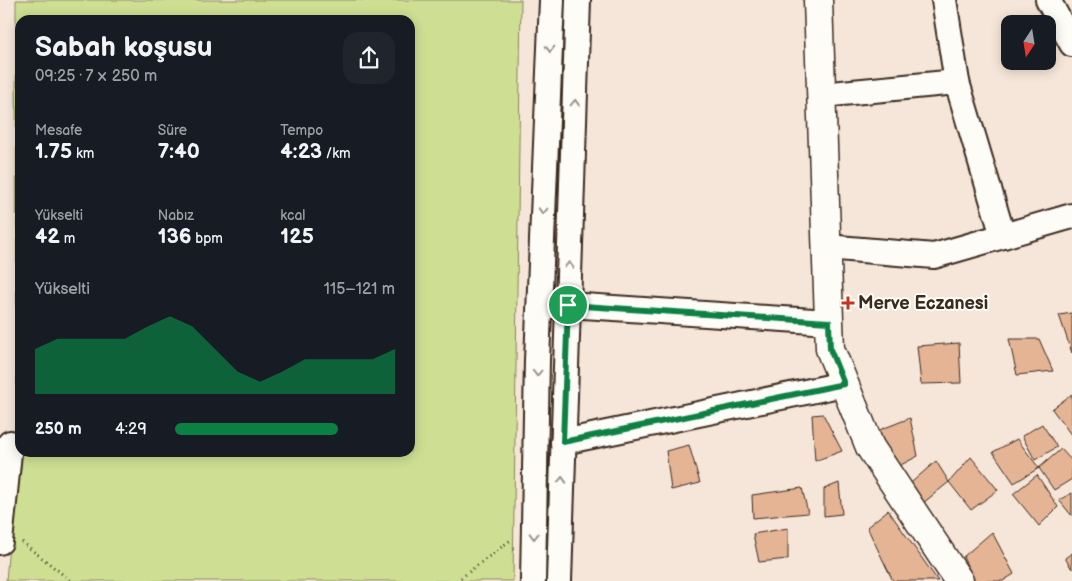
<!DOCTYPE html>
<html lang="tr">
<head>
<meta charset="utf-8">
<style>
	body { margin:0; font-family:"Balsamiq Sans",sans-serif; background:#20242c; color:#f1f3f6; height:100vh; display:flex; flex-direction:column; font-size:19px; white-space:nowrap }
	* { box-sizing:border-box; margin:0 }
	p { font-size:16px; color:#9ea1a6 }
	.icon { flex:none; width:28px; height:28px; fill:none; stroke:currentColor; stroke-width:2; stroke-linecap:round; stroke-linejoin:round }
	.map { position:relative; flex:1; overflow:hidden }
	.sheet { position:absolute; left:15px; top:15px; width:400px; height:442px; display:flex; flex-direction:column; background:#171b24; border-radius:15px; box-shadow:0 2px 12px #0003 }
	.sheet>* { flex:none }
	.needle { width:32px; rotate:192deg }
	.controls { position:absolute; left:1001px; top:15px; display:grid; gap:10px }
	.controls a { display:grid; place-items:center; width:55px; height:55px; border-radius:10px; background:#171b24; box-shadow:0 2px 12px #0003; font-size:25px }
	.pin { position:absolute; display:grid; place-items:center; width:42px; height:42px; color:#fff; margin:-21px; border:2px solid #fff; border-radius:50%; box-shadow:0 1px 5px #0007 }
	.round { display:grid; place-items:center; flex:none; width:52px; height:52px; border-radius:15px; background:#20242c }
	.summary { display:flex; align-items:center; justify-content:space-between; height:85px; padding:0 20px }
	h1 { font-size:28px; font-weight:800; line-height:38px }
	.metrics { display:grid; grid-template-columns:repeat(3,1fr); gap:8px; height:85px; padding:5px 20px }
	.metrics div { display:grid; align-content:center }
	.metrics b { font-size:21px; font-weight:800 }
	.metrics small { font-size:14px; font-weight:400 }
	.metrics p { font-size:14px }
	.chart { height:140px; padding:10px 20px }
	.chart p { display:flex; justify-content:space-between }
	.chart svg { width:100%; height:90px; margin-top:5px; fill:#0b8043; opacity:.7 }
	ul { padding:0 20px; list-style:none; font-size:16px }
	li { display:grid; grid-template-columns:80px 60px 1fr; align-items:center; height:38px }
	li i { height:12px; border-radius:6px; background:#0b8043 }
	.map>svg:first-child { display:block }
	.green { fill:#cedf93; stroke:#848458; fill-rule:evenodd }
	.building { fill:#e4b495; stroke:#3b2a1e }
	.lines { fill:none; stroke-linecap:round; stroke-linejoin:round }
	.minor-casing { stroke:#3b2a1e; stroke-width:28 }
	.major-casing { stroke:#3b2a1e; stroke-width:31 }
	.path { stroke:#3b2a1e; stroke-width:3; stroke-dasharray:1 4; stroke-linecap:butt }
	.minor { stroke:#fdfcf7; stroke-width:24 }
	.major { stroke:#fdfcf7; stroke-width:28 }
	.oneway { stroke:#9c938a }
	.route-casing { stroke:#fff; stroke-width:10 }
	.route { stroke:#0b8043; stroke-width:6 }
	.poi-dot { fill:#c8321e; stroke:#fdfcf7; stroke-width:2 }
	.labels { text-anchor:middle; stroke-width:4; stroke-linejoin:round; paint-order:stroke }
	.poi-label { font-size:18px; font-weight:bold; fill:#3b2a1e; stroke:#fdfcf7; text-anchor:start }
</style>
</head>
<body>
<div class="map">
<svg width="1072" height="581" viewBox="0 0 1072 581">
	<rect width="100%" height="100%" fill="#f6e6da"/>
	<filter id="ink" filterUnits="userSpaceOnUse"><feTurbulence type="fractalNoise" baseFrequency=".02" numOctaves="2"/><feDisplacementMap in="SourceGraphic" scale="10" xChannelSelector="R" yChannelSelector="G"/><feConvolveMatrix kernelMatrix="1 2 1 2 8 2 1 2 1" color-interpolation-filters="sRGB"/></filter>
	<g filter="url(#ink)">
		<path class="green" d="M 16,0 L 521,0 L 513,581 L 6,581 L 17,448 ZM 20,20 L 410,20 L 410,452 L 20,452 Z"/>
		<g class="building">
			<path d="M 1072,313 L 1072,353 L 1059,315 Z"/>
			<path d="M 1009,339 L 1039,339 L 1053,371 L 1017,375 Z"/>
			<path d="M 959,343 L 961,383 L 921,384 L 917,346 Z"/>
			<path d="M 1072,394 L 1072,436 L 1052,409 Z"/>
			<path d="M 823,414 L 842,451 L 815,461 L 812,415 Z"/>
			<path d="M 910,418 L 918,456 L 895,468 L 872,433 Z"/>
			<path d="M 1042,424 L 1057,447 L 1035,460 L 1022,436 Z"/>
			<path d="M 1017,439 L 1039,468 L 1014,483 L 993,452 Z"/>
			<path d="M 689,445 L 700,483 L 671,490 L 666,451 Z"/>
			<path d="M 1061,449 L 1072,461 L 1072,479 L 1054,490 L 1039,468 Z"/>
			<path d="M 971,457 L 998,490 L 971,510 L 949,482 Z"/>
			<path d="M 936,461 L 949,482 L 917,508 L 904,489 Z"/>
			<path d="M 1037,475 L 1058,507 L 1039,526 L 1013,494 Z"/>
			<path d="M 839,483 L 842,514 L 824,516 L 824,489 Z"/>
			<path d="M 802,488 L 808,513 L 753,518 L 752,495 Z"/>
			<path d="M 1072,493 L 1072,516 L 1059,500 Z"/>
			<path d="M 888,510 L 938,581 L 893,581 L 867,527 Z"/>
			<path d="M 788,528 L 788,559 L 759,562 L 753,534 Z"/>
			<path d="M 992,532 L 1014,574 L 1003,581 L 975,581 L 963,557 Z"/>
			<path d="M 1072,553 L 1072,569 L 1065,558 Z"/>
		</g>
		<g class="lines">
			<defs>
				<g id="minor">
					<path d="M 944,0 L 957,82"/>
					<path d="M 1048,0 L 1072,44"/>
					<path d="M 821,95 L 957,82 L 1003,236"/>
					<path d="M 826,247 L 934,256 L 1072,216"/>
					<path d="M 551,306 L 568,305 L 829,322"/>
					<path d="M 563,442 L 844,384"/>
					<path d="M 0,542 L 10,443"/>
					<path d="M 533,581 L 537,360 L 552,0"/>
					<path d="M 559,581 L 578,0"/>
				</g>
				<path id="major" d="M 818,0 L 830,349 L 870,447 L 959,581"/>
			</defs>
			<use href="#minor" class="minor-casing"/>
			<use href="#major" class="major-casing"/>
			<g class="path">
				<path d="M 22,542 L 71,581"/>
				<path d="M 457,581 L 512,539"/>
			</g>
			<use href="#minor" class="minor"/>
			<use href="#major" class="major"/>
		</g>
		<defs><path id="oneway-chevron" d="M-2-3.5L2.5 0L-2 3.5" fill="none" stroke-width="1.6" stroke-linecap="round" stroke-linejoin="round" transform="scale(1.25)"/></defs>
		<g class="oneway">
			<use href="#oneway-chevron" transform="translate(550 49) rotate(92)"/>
			<use href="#oneway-chevron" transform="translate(575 103) rotate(-88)"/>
			<use href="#oneway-chevron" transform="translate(543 211) rotate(92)"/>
			<use href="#oneway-chevron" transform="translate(569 265) rotate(-88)"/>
			<use href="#oneway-chevron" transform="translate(537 373) rotate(91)"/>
			<use href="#oneway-chevron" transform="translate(562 480) rotate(-88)"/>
			<use href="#oneway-chevron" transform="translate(534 536) rotate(91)"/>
		</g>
	</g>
	<g class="lines" filter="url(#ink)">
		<defs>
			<path id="route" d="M 568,305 L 829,322 L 830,349 L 844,384 L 563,442 Z"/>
		</defs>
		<use href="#route" class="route-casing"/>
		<use href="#route" class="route"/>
	</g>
	<path class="poi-dot" d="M845.5 295.5h5v5h5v5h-5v5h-5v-5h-5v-5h5z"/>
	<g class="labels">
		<g class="poi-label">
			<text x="858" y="309">Merve Eczanesi</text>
		</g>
	</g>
</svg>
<div class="controls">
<a><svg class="needle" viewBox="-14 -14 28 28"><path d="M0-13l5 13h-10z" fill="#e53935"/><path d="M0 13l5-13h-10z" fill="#9ea1a6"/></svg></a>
</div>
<div class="pin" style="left:568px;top:305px;background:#1e9e55"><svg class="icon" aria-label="arrive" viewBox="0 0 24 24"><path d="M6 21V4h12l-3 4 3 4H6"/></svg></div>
<section class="sheet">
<div class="summary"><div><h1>Sabah koşusu</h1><p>09:25 · 7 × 250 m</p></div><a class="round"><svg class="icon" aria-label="share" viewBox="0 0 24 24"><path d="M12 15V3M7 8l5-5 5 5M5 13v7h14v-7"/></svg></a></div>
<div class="metrics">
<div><p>Mesafe</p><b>1.75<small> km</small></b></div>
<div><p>Süre</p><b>7:40</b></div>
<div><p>Tempo</p><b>4:23<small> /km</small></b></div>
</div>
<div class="metrics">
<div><p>Yükselti</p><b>42<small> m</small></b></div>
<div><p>Nabız</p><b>136<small> bpm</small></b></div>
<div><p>kcal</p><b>125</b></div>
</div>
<div class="chart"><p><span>Yükselti</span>115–121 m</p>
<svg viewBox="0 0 160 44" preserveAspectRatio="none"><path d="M0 44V22L10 17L20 17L30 17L40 17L50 11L60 6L70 11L80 22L90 33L100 38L110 33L120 27L130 27L140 27L150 27L160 22V44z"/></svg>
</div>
<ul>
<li><b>250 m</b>4:29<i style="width:74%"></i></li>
</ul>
</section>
</div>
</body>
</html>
